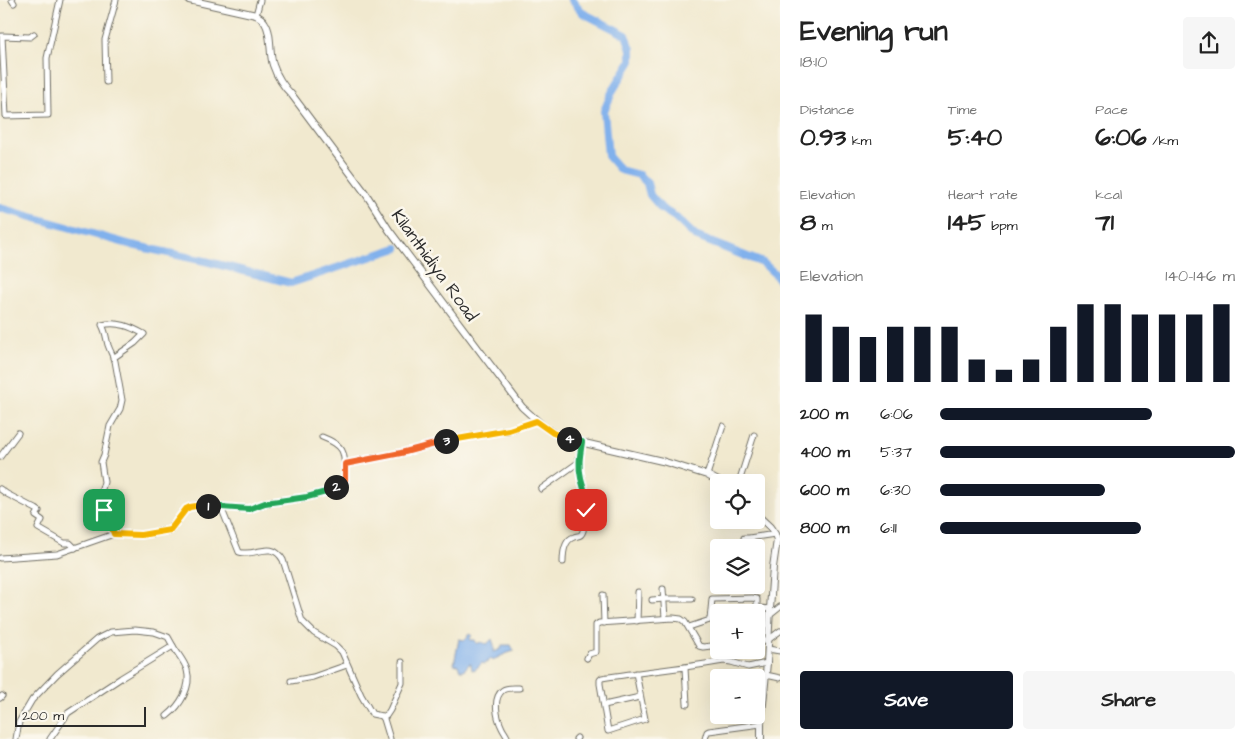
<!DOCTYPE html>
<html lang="en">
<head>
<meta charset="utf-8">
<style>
	body { margin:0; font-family:"Architects Daughter",sans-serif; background:#f6f6f6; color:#222; height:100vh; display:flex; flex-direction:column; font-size:19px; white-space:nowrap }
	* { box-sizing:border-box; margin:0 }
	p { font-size:16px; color:#767676 }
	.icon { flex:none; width:28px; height:28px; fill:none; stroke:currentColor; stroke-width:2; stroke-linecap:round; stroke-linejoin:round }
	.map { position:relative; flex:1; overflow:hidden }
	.drawer { display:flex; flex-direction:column; background:#fff; width:475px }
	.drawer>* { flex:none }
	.controls { position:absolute; left:710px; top:474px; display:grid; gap:10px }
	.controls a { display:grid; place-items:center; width:55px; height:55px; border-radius:5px; background:#fff; box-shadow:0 5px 20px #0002; font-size:25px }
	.scale { position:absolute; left:15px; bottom:12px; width:131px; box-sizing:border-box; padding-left:5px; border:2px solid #2b2b2b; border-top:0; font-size:14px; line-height:18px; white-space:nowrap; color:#2b2b2b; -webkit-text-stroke:4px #fbf7ec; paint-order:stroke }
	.pin { position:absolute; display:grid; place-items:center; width:42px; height:42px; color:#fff; margin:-21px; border-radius:10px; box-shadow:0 2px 8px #0006 }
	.km { position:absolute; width:25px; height:25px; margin:-12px; border-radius:50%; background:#222; color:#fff; font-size:14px; line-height:25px; text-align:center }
	.round { display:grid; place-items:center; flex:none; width:52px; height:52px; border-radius:5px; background:#f6f6f6 }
	.summary { display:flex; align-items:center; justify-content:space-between; height:85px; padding:0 20px }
	h1 { font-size:28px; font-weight:700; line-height:38px }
	.stats { display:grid; grid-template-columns:repeat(3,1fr); gap:8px; height:85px; padding:5px 20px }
	.stats div { display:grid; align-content:center }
	.stats b { font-size:25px; font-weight:700 }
	.stats small { font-size:14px; font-weight:400 }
	.stats p { font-size:14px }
	.chart { height:140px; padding:10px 20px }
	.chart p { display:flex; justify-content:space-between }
	.chart svg { width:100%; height:90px; margin-top:5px; stroke:#111827; stroke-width:6 }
	.primary-button { display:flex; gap:10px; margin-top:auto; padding:10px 20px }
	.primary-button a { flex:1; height:58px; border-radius:5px; background:#111827; color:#fff; font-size:20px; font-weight:700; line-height:58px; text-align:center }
	.primary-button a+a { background:#f6f6f6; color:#222 }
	ul { padding:0 20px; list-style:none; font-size:16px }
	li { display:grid; grid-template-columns:80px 60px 1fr; align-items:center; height:38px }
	li i { height:12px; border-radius:6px; background:#111827 }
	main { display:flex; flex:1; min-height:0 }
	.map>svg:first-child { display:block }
	.water { fill:#81b1ec; stroke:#566e8c }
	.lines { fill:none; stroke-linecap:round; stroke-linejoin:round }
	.river { stroke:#81b1ec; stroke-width:8 }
	.minor-casing { stroke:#706e64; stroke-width:7 }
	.tertiary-casing { stroke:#706e64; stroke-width:8 }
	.minor { stroke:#fff; stroke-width:5 }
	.tertiary { stroke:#fff; stroke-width:6 }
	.split-1-casing { stroke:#fff; stroke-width:10 }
	.split-2-casing { stroke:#fff; stroke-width:10 }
	.split-3-casing { stroke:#fff; stroke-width:10 }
	.split-4-casing { stroke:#fff; stroke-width:10 }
	.split-5-casing { stroke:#fff; stroke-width:10 }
	.split-1 { stroke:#f5b400; stroke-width:6 }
	.split-2 { stroke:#22a559; stroke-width:6 }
	.split-3 { stroke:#f0652b; stroke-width:6 }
	.split-4 { stroke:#f5b400; stroke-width:6 }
	.split-5 { stroke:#22a559; stroke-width:6 }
	.labels { text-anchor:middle; stroke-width:5; stroke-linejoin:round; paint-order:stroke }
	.street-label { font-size:18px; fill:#2b2b2b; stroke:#fbf7ec }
</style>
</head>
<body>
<main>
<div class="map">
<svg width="780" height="739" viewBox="0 0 780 739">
	<rect width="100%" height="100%" fill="#fbf7ec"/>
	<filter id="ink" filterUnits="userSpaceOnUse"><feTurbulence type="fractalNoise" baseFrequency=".02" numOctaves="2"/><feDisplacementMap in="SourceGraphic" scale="10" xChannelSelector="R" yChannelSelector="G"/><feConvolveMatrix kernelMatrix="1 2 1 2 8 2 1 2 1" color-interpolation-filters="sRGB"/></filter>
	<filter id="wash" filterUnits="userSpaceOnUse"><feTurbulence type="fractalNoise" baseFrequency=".0096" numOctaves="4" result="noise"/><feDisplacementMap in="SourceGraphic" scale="20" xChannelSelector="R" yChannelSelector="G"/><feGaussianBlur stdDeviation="1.12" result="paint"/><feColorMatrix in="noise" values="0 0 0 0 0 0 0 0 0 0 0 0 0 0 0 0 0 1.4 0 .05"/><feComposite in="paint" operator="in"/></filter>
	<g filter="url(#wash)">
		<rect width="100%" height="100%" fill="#f1e9cf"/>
		<path class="water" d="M 470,634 L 472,636 L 470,638 L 470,640 L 475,640 L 477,644 L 480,642 L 487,644 L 492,639 L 494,645 L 494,652 L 501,649 L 502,645 L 511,645 L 514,651 L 505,654 L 493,660 L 491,659 L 485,664 L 482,663 L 476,669 L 472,670 L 471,664 L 469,664 L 464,670 L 460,670 L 458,665 L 454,664 L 459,639 L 465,640 L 468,637 L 467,636 Z"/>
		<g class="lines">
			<g class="river">
				<path d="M 572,0 L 583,13 L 626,35 L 631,49 L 631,61 L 613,90 L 604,111 L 608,156 L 620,170 L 639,175 L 647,183 L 650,195 L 662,209 L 675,217 L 695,236 L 763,263 L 775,274 L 780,282"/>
				<path d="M 0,208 L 132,245 L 205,261 L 291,283 L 397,248"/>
			</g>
		</g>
	</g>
	<g filter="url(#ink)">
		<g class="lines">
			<defs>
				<g id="minor">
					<path d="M 12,0 L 14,3"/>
					<path d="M 256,15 L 260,0"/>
					<path d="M 34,34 L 30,37 L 2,36 L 6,116 L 48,115 L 47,58 L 60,0"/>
					<path d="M 106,82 L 105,40 L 116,0"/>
					<path d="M 113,358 L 135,343 L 144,334 C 131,327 118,321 102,325 C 106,332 106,338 108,345 C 110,351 113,356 115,361 L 122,400 L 120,409 L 110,426 L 104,455 L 101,462 L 104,482 L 102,489 L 102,503 L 104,510 L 110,523 L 114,534"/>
					<path d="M 0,457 L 18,433"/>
					<path d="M 345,464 L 401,453 L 449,440 L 509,430 L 536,421"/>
					<path d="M 707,475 L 723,426"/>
					<path d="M 739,482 L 754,435"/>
					<path d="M 0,489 L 7,494 L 36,509 L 39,511 L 36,516 L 42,520 L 38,528 L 64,543 L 70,543 L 75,548"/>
					<path d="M 541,489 L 579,462"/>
					<path d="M 225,507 L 223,512 L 239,552 C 255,558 271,539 283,560 L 302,621 L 314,633 L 336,646 L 342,652 L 361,695 L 372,714 L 382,716 L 384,719 L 390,739"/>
					<path d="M 744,538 L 749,538 L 775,534"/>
					<path d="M 0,558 L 57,554 L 114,534 L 141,535 L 170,530 L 186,509 L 190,507 L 196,505 L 249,509 L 265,503 L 307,497 L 326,492 L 339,485 L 345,480 C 344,454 348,447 322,437"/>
					<path d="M 563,562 C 563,553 564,540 574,537 C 579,535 581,537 583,531 L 587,502 L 579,467 L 579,458 L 582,442"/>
					<path d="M 663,589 L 665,618"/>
					<path d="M 603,595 L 604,623"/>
					<path d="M 652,600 L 664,599 L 692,599"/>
					<path d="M 770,615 L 780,607"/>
					<path d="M 637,621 L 638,592"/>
					<path d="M 689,627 L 710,620 L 712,599 L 714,599 L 752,598 L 757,599 L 757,607 L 760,608 L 770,609"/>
					<path d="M 756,641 L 768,640 L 780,631"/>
					<path d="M 768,649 L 780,651"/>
					<path d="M 587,658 L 589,654 L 596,652 L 596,625 L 599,623 L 673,618 L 681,619 L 685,622 L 699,646 L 703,647 L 719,645"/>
					<path d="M 685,668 L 687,704"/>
					<path d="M 636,673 L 645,719 L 608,731 L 600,684 L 600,680 L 602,678 C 643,672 684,668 724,661 L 731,662 L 748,667 L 767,663"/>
					<path d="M 766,675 L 780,678"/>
					<path d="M 291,681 L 313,677 L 347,665"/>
					<path d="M 0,698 L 2,696"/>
					<path d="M 604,705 L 640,697"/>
					<path d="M 167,716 C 180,706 192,687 187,670 C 185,662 177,653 173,646"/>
					<path d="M 382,716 L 386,716 L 390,710 L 402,683 L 402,662"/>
					<path d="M 16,739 L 19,722 L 32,700 L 57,674 L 97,639 L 111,632 L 135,630 L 154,632 L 168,637 L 173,646 L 121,678 L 68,713 L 50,739"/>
					<path d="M 508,739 C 506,734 504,732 502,728 C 497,718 492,698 503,690 C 507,687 514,688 519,688"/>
					<path d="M 576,739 L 577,738"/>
					<path d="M 705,739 L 707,732 L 709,731 L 761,724"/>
				</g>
				<g id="tertiary">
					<path d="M 189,0 L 256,15 C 259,17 263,19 265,23 C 272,33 269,53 273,65 C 277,77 283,86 292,95 L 366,194 L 389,230 L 522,407 L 542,425 L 553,433 L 567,439 L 662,461 L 707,475 L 720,482"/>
					<path d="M 756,514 L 770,527 L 775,534 L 777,540 L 773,567 L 770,609 L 767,663 L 761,724 L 761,739"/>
				</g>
			</defs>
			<use href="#minor" class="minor-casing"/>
			<use href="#tertiary" class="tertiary-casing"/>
			<use href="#minor" class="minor"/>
			<use href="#tertiary" class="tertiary"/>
		</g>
	</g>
	<g class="lines" filter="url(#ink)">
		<defs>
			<path id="split-1" d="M 104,510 L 110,522 L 114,534 L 141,535 L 170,530 L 186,509 L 190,507 L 196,506 L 208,506"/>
			<path id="split-2" d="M 208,506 L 249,509 L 265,503 L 307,497 L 326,492 L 336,487"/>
			<path id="split-3" d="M 336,487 L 345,480 L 345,464 L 401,453 L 446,441"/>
			<path id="split-4" d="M 446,441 L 509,430 L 536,421 L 553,433 L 569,439"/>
			<path id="split-5" d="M 569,439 L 582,442 C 580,455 578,466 581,478 C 584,490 588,498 586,510"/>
		</defs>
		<use href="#split-1" class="split-1-casing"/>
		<use href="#split-2" class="split-2-casing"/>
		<use href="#split-3" class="split-3-casing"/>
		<use href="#split-4" class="split-4-casing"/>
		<use href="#split-5" class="split-5-casing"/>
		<use href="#split-1" class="split-1"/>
		<use href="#split-2" class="split-2"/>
		<use href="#split-3" class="split-3"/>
		<use href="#split-4" class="split-4"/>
		<use href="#split-5" class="split-5"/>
	</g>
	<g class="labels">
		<g class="street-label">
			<text transform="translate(435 265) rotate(54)" y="6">Kilanthidiya Road</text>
		</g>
	</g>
</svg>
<div class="controls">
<a><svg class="icon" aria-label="locate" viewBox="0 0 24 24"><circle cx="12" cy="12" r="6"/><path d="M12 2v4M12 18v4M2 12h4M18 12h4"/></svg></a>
<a><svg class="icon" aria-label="layers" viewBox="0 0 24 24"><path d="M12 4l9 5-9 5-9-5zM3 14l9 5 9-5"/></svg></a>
<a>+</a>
<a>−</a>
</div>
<div class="scale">200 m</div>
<div class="pin" style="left:104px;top:510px;background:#1e9e55"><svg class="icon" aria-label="arrive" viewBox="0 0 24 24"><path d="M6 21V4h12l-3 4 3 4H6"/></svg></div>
<div class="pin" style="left:586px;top:510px;background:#d93025"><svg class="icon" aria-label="check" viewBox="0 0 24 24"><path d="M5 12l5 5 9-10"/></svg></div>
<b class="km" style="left:208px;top:506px">1</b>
<b class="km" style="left:336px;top:487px">2</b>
<b class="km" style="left:446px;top:441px">3</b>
<b class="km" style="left:569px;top:439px">4</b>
</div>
<section class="drawer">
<div class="summary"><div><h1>Evening run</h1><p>18:10</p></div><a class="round"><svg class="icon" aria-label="share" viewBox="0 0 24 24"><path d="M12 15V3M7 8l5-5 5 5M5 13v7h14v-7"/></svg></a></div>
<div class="stats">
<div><p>Distance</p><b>0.93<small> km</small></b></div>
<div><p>Time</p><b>5:40</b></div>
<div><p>Pace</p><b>6:06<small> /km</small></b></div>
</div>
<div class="stats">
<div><p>Elevation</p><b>8<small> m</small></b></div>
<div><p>Heart rate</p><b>145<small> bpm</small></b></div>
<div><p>kcal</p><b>71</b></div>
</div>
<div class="chart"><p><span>Elevation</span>140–146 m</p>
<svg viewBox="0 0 160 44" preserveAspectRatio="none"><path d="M5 44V11M15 44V17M25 44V22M35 44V17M45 44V17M55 44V17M65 44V33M75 44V38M85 44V33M95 44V17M105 44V6M115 44V6M125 44V11M135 44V11M145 44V11M155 44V6"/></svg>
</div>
<ul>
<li><b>200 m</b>6:06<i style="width:72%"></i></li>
<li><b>400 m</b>5:37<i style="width:100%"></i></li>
<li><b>600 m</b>6:30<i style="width:56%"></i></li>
<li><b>800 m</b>6:11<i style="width:68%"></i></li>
</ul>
<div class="primary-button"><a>Save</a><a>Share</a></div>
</section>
</main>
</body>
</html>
